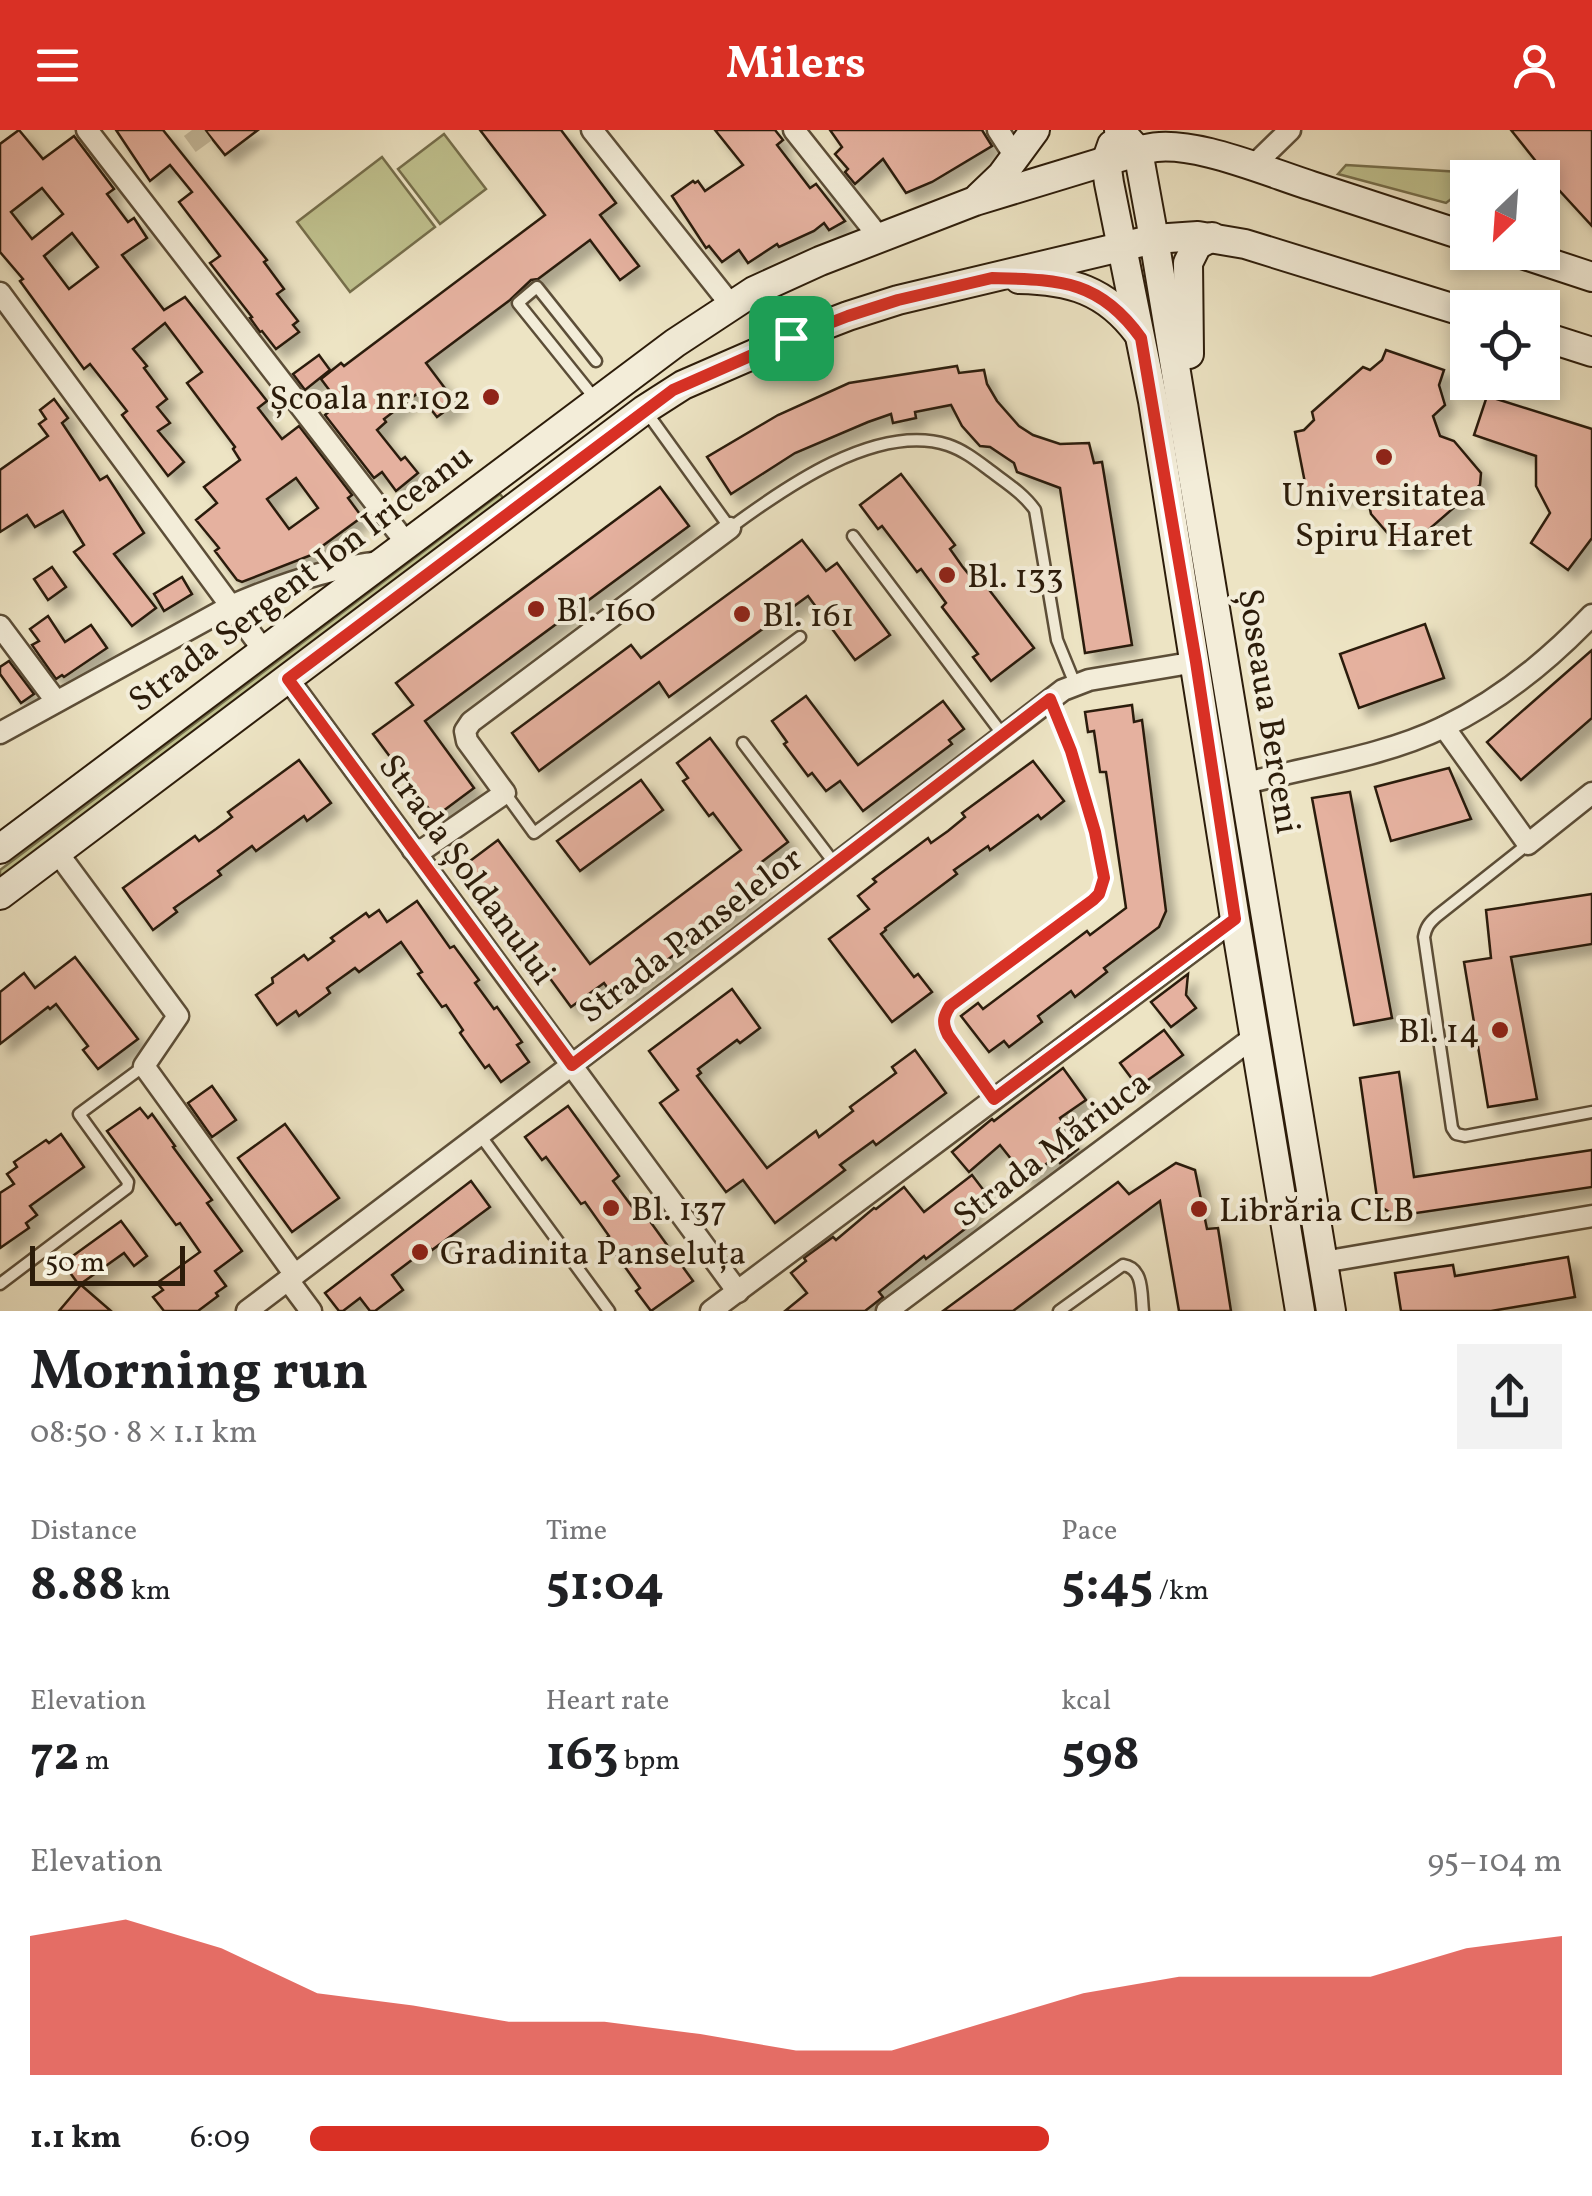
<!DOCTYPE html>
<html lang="en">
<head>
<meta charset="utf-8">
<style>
	body { margin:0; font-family:Vollkorn,serif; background:#f2f2f2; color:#202124; height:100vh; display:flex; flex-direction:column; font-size:38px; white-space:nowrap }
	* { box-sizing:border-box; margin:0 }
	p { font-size:32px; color:#757577 }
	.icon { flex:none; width:55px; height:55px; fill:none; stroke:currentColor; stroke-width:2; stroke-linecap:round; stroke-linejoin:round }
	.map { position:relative; height:1181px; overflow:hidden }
	.sheet { display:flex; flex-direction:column; background:#fff; flex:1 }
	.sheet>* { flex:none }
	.needle { width:65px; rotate:205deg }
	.controls { position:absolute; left:1450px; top:30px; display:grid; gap:20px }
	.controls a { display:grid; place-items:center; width:110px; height:110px; border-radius:0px; background:#fff; box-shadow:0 5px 15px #0003; font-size:50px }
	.scale { position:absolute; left:30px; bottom:25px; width:155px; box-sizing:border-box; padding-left:10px; border:5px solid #2c1c0a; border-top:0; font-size:28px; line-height:35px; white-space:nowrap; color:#2c1c0a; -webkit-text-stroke:8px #f3edd9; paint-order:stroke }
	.pin { position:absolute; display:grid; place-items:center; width:85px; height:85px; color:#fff; margin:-42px; border-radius:20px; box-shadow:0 5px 15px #0006 }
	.round { display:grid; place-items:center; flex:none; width:105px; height:105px; border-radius:0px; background:#f2f2f2 }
	.head { display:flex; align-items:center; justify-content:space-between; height:170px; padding:0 30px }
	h1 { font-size:55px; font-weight:700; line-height:75px }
	.metrics { display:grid; grid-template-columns:repeat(3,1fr); gap:15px; height:170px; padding:10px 30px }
	.metrics div { display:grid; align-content:center }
	.metrics b { font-size:50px; font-weight:700 }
	.metrics small { font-size:28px; font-weight:400 }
	.metrics p { font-size:28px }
	.chart { height:280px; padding:20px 30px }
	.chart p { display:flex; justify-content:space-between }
	.chart svg { width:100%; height:180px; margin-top:10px; fill:#d93025; opacity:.7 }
	ul { padding:0 30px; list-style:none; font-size:32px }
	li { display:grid; grid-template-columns:160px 120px 1fr; align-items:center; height:75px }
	li i { height:25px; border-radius:12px; background:#d93025 }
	header { display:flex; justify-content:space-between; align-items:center; height:130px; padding:0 30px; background:#d93025; color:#fff; font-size:45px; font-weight:700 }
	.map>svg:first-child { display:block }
	.green { fill:#c0c28f; stroke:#766f4c; stroke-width:2.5 }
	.building { fill:#e5b19f; stroke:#2c1c0a; stroke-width:2.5; fill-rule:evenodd; filter:url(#shadow) }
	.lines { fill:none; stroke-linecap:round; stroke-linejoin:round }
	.street-tunnel { stroke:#c6bc9f; stroke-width:20; stroke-dasharray:20 10; stroke-linecap:butt }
	.lane-casing { stroke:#5c4e38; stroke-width:15 }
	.street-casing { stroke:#5c4e38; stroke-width:25 }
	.secondary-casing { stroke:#2c1c0a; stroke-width:32 }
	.lane { stroke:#f3edd9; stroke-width:10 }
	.street { stroke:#f3edd9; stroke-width:20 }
	.secondary { stroke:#f3edd9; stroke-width:28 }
	.route-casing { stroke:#fff; stroke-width:20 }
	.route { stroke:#d93025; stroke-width:12 }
	.poi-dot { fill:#8f2418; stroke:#f3edd9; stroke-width:4 }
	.labels { text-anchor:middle; stroke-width:8; stroke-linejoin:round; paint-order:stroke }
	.poi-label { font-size:35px; fill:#2c1c0a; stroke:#f3edd9; text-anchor:start }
	.street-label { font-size:35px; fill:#2c1c0a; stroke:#f3edd9 }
</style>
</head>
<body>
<header><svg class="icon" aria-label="menu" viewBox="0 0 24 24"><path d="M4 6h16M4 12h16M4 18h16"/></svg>Milers<svg class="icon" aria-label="person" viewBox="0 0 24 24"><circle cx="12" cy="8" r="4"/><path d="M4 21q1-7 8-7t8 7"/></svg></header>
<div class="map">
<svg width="1592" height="1181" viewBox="0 0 1592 1181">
	<defs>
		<filter id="shadow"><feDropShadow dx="9" dy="9" stdDeviation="5" flood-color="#0004"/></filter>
	</defs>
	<rect width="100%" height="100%" fill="#ede4c4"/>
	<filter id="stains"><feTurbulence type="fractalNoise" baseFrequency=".002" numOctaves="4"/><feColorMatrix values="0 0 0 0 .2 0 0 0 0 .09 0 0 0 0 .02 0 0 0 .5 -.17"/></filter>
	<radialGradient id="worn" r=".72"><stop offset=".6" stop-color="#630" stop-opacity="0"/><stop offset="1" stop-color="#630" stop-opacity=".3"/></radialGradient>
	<g class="green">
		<path d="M 444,4 L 486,59 L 440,94 L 398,39 Z"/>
		<path d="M 382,27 L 435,97 L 350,162 L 297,92 Z"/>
		<path d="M 1346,35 L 1477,43 L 1478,46 L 1468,48 L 1467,57 L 1446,73 L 1338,44 Z"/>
		<path d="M 500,364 L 504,369 L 0,748 L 0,740 Z"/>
	</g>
	<g class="building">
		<path d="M 19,0 L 43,29 L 74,6 L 114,59 L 107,64 L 128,92 L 134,88 L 147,108 L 122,125 L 164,180 L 185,167 L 267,271 L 258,278 L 282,309 L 299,296 L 352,365 L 348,368 L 362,387 L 317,420 L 319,422 L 242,452 L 237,450 L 215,421 L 219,418 L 196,390 L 217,373 L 204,357 L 240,330 L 233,319 L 235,317 L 187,253 L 202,242 L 165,193 L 133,219 L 147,236 L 144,238 L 167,269 L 157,277 L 170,293 L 158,301 L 184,332 L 168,346 L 122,285 L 127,281 L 90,234 L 84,239 L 20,151 L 23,149 L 0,122 L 0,14 ZM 42,58 L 63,84 L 32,109 L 11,82 ZM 72,103 L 98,137 L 69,159 L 44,126 ZM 296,348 L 318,378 L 289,399 L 267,369 Z"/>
		<path d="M 116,0 L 163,0 L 267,130 L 264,132 L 284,159 L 277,164 L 298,191 L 293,195 L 299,202 L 276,219 L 262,201 L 260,202 L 250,188 L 252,187 L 210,133 L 220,126 L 179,72 L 192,62 L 170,35 L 150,51 Z"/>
		<path d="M 205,0 L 258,0 L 225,25 Z"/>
		<path d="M 480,0 L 561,0 L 616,73 L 600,85 L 639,136 L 620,150 L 590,110 L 538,149 L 531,150 L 510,170 L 426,233 L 456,273 L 437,287 L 418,263 L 384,289 L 386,292 L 377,300 L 401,330 L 405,327 L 418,343 L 396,361 L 382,342 L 374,348 L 325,285 L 339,273 L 321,249 L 341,233 L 344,236 L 545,85 Z"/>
		<path d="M 715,0 L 775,0 L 783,10 L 777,15 L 810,58 L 816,54 L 845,91 L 829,100 L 824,93 L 814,101 L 779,117 L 777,114 L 748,133 L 739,120 L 722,132 L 709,116 L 706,118 L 672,66 L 693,51 L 695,53 L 698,51 L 705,61 L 743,35 Z"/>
		<path d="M 830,0 L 982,0 L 992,16 L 932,52 L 906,63 L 883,29 L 855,54 L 845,42 L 848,39 L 835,24 L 842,17 Z"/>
		<path d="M 1511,0 L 1592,0 L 1592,96 L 1558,59 Z"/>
		<path d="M 1386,220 L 1444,240 L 1439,255 L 1445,275 L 1433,286 L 1440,306 L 1454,311 L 1481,343 L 1480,355 L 1411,415 L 1397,414 L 1371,384 L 1368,370 L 1348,361 L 1340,366 L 1323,360 L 1307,363 L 1295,302 L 1304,300 L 1314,290 L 1312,282 L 1363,237 L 1370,240 L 1382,230 Z"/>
		<path d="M 319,225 L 330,240 L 305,260 L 293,244 Z"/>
		<path d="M 957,236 L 959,243 L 984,240 L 987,254 L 997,271 L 1019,296 L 1033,305 L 1060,314 L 1089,313 L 1094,333 L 1102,332 L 1132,515 L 1085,523 L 1060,358 L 1017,342 L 1014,333 L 990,317 L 980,316 L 962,296 L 951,275 L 915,282 L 916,288 L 893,293 L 891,284 L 868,292 L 795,323 L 731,364 L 707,327 L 778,285 L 849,253 Z"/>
		<path d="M 1487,266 L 1592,299 L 1592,408 L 1568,440 L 1531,413 L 1550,383 L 1536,356 L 1536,326 L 1474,305 Z"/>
		<path d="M 54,269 L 68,288 L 62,293 L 100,350 L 107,346 L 144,403 L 114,424 L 156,478 L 132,496 L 74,422 L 84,415 L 63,381 L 35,397 L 27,385 L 0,402 L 0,340 L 48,306 L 39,294 L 46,289 L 40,280 Z"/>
		<path d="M 901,344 L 955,415 L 950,419 L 962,436 L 975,452 L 980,448 L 1034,518 L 991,551 L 973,527 L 978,524 L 942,477 L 946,473 L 921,439 L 917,442 L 882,396 L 878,399 L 860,375 Z"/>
		<path d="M 660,357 L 689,396 L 425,591 L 474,658 L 435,687 L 373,604 L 413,575 L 396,553 Z"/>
		<path d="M 802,410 L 826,441 L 837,433 L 890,505 L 855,530 L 808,466 L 669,567 L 659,552 L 539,641 L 512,603 L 631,515 L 641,528 Z"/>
		<path d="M 52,437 L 66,457 L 48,470 L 34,449 Z"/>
		<path d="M 182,447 L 192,464 L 164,481 L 154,464 Z"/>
		<path d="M 48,486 L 65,512 L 91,495 L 107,518 L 64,547 L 62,545 L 56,549 L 32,515 L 39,511 L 30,499 Z"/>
		<path d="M 1425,494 L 1444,548 L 1359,578 L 1340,524 Z"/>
		<path d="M 1592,520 L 1592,588 L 1521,650 L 1487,612 Z"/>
		<path d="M 9,531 L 34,564 L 21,573 L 0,544 L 0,537 Z"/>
		<path d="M 806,566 L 858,635 L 943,571 L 964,599 L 949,610 L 952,614 L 863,681 L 840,651 L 826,661 L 812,643 L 808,646 L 784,614 L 787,612 L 772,591 Z"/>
		<path d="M 1132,575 L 1134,592 L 1142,590 L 1166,781 L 1159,797 L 1104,838 L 1107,842 L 1075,867 L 1071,861 L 1038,886 L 1042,892 L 1009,917 L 1004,911 L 989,922 L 961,886 L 978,873 L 983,879 L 1087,801 L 1090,805 L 1126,778 L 1106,642 L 1100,642 L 1094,601 L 1088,602 L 1085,582 Z"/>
		<path d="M 710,608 L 788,712 L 755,737 L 764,750 L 755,757 L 759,761 L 728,785 L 625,861 L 622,857 L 612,864 L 604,853 L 571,877 L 466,734 L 498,710 L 590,834 L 741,720 L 713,683 L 709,686 L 683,651 L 688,648 L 677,633 Z"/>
		<path d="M 299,630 L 331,673 L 307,691 L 304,686 L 256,721 L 252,716 L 218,741 L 221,745 L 174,778 L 177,782 L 153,800 L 123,758 L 195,706 L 199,711 L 216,699 L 232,687 L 228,682 Z"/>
		<path d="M 1033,631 L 1064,671 L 1041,689 L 1038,685 L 990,720 L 988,716 L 954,740 L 957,744 L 885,798 L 886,800 L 881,804 L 914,847 L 918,844 L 932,862 L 892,892 L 829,809 L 869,779 L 858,766 L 876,752 L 873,749 L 928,708 L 931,713 L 948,701 L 965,687 L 962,683 Z"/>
		<path d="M 1449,638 L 1471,689 L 1391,711 L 1375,657 Z"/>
		<path d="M 641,650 L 663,680 L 580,741 L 557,711 Z"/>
		<path d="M 1350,662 L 1392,888 L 1354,895 L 1312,668 Z"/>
		<path d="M 1592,764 L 1592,814 L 1511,827 L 1537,969 L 1488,977 L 1464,832 L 1491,828 L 1486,780 Z"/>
		<path d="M 417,771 L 450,818 L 454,816 L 479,850 L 475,853 L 494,879 L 497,877 L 522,912 L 517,915 L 529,932 L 501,952 L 489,935 L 485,938 L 460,903 L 463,900 L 446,875 L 442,877 L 418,844 L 422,842 L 401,812 L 359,842 L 355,838 L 327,858 L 330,863 L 299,886 L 296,881 L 277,895 L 256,865 L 273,853 L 272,848 L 304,825 L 308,830 L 334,811 L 331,808 L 366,783 L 369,787 L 379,780 L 387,792 Z"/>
		<path d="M 75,827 L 138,909 L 98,939 L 83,920 L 88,916 L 56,874 L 50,879 L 48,877 L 0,914 L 0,862 L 24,843 L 35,858 Z"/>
		<path d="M 1188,844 L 1186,865 L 1196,878 L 1171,897 L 1151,872 Z"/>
		<path d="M 732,859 L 760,898 L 740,913 L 737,910 L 698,939 L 701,943 L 697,946 L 767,1038 L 816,1001 L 819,1007 L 853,981 L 850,977 L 896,943 L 892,937 L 915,920 L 946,963 L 876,1015 L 873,1011 L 840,1035 L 845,1040 L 775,1093 L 743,1050 L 726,1062 L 660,973 L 678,960 L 649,921 Z"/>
		<path d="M 1164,900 L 1183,925 L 1138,957 L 1120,933 Z"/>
		<path d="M 1063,938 L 1086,970 L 1060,988 L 1062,992 L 1059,994 L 1078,1019 L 1060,1033 L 1055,1027 L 1027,1049 L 1000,1015 L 969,1042 L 952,1022 L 992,989 L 994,991 Z"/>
		<path d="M 1399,942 L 1414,1047 L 1592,1020 L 1592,1057 L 1396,1086 L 1378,1075 L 1360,948 Z"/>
		<path d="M 212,956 L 236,990 L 212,1007 L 188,973 Z"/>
		<path d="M 568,976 L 619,1046 L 613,1051 L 639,1086 L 644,1083 L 693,1151 L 651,1181 L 636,1161 L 640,1158 L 605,1109 L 609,1106 L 585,1072 L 581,1074 L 546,1027 L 542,1030 L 525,1007 Z"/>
		<path d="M 140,978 L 148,988 L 152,984 L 175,1016 L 173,1017 L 212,1070 L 207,1073 L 242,1121 L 215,1141 L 226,1156 L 216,1163 L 218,1166 L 198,1181 L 164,1181 L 153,1167 L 163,1160 L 157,1153 L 200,1122 L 180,1093 L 176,1095 L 107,1001 Z"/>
		<path d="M 285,994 L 339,1068 L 292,1102 L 238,1028 Z"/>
		<path d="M 61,1004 L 84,1037 L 30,1076 L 37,1085 L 26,1093 L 29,1098 L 0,1118 L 0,1063 L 14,1054 L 7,1044 L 17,1037 L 14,1032 L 46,1010 L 49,1013 Z"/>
		<path d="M 1176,1033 L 1195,1040 L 1207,1099 L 1218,1098 L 1231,1181 L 1179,1181 L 1160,1071 L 1013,1181 L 943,1181 L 1118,1052 L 1129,1064 Z"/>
		<path d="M 972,1045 L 988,1066 L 967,1082 L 974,1092 L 926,1129 L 924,1126 L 879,1162 L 883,1167 L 865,1181 L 785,1181 L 807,1163 L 791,1143 L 806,1131 L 804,1128 L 833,1107 L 836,1110 L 874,1078 L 876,1079 L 904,1057 L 924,1082 Z"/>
		<path d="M 471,1051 L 490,1077 L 432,1120 L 429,1117 L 392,1145 L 403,1160 L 375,1181 L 370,1181 L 360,1168 L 343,1181 L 339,1181 L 325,1163 Z"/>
		<path d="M 121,1091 L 147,1126 L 134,1136 L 124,1123 L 79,1155 L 63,1133 Z"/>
		<path d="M 1568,1127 L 1575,1167 L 1491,1181 L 1401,1181 L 1395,1143 L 1453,1135 L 1455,1146 Z"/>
		<path d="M 81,1155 L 111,1181 L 59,1181 Z"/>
	</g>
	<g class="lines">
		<path class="street-tunnel" d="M 192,0 L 208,22"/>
		<defs>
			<g id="lane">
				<path d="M 596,270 L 518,173 L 537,157 L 596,231"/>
				<path d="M 645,280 L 730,398 C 784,358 877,292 948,315 C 963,320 976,330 988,339 C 1005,352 1023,363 1035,380 L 1057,510 L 1075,554"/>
				<path d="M 853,406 L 1003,605"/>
				<path d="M 743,613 L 835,734"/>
				<path d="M 505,663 L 534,703 L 800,507"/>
				<path d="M 1528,714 L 1437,786 C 1429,793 1426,797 1424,807 L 1452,998 L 1456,1004 L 1465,1006 L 1592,982"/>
				<path d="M 994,969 L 948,905 C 942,893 943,887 951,876 L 1093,770 L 1099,764 L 1104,747 L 1095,702 L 1071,621 L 1050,569"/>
				<path d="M 480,1005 L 609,1181"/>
				<path d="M 0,1154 L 127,1058 L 128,1052 L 79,984 L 144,936"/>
				<path d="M 1059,1181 L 1123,1135 C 1144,1138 1141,1164 1143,1181"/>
			</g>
			<g id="street">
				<path d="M 87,0 L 407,414"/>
				<path d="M 592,0 L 731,175"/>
				<path d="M 794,0 L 879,107"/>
				<path d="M 998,0 L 1016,28"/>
				<path d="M 1252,37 L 1290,0"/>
				<path d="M 0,163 L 264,521"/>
				<path d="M 0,496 L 56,571"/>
				<path d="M 288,549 L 738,1162"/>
				<path d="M 1444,597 L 1528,714 L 1592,663"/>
				<path d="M 0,603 L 231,476 C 279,455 328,438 380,432"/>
				<path d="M 1243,654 C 1310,636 1382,627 1444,597 C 1500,570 1550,529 1592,485"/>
				<path d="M 413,720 L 424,719 L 505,663 L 467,611 L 465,601 L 471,592 L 730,398"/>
				<path d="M 57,722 L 178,886 L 144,936 L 295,1145"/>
				<path d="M 1323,1132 L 1592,1086"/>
				<path d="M 288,1150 L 311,1181"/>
				<path d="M 247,1181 L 734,812 L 1063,560 L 1089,550 L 1196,532"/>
				<path d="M 711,1181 L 1235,789"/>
				<path d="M 887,1181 L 1254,907"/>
			</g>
			<g id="secondary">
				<path d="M 1119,0 L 1138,21 L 1154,109 L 1331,1181"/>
				<path d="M 1112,15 L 1106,32 L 1109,53 L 1153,271 L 1235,789 L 1300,1181"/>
				<path d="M 979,67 L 1002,45 L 1035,0"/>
				<path d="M 1516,122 L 1592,147"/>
				<path d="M 1019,149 C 1070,150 1106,160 1138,203"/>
				<path d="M 1542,206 L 1592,222"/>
				<path d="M 1189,224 L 1188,133 L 1197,115 L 1212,107"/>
				<path d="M 0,719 L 675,213 L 754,161 L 820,131 L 975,71 L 1146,19 C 1188,7 1270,43 1312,56 C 1364,73 1416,90 1468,107"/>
				<path d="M 0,765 L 644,280 L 683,255 L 791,208 L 848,186 L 898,170 L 1154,109 L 1198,106 L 1245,114 L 1468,183"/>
			</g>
		</defs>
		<use href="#lane" class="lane-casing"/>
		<use href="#street" class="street-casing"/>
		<use href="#secondary" class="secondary-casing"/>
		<use href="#lane" class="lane"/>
		<use href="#street" class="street"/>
		<use href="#secondary" class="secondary"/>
	</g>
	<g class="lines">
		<defs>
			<path id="route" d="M 992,148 C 1059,150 1099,149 1141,208 L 1196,532 L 1235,789 L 994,969 L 948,905 C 942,893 943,887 950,876 L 1093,770 L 1099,764 L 1104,748 L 1095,702 L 1071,621 L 1050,569 L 572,935 L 288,549 L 673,260 L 791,208 L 848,186 L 898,170 Z"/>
		</defs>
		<use href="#route" class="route-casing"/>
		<use href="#route" class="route"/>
	</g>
	<g class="poi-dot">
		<circle cx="491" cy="267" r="10"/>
		<circle cx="1384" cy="327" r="10"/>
		<circle cx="947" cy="445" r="10"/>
		<circle cx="536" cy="479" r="10"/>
		<circle cx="742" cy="484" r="10"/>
		<circle cx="1500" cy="900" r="10"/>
		<circle cx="611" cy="1078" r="10"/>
		<circle cx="1199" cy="1079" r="10"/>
		<circle cx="420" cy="1122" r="10"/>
	</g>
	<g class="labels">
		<g class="poi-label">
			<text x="471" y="279" text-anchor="end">Școala nr.102</text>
			<text x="1384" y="376" text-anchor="middle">Universitatea<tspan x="1384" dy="40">Spiru Haret</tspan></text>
			<text x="967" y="457">Bl. 133</text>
			<text x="556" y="491">Bl. 160</text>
			<text x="762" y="496">Bl. 161</text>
			<text x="1480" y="912" text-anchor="end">Bl. 14</text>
			<text x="631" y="1090">Bl. 137</text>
			<text x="1219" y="1091">Librăria CLB</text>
			<text x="440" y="1134">Gradinita Panseluța</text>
		</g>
		<g class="street-label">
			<text transform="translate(300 447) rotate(-37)" y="12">Strada Sergent Ion Iriceanu</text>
			<text transform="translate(1270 581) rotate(81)" y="12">Șoseaua Berceni</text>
			<text transform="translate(468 739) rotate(54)" y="12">Strada Șoldanului</text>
			<text transform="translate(690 804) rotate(-37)" y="12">Strada Panselelor</text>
			<text transform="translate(1051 1018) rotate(-37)" y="12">Strada Măriuca</text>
		</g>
	</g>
	<rect width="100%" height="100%" filter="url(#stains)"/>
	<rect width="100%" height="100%" fill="url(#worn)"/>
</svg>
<div class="controls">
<a><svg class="needle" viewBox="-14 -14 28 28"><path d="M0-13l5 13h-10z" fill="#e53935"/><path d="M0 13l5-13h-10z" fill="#757577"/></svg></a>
<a><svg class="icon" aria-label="locate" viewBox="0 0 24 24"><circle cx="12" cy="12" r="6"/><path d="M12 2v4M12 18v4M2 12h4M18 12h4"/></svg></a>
</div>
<div class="scale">50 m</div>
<div class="pin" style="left:791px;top:208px;background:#1e9e55"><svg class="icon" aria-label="arrive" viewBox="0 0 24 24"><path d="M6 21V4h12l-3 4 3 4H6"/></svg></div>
</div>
<section class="sheet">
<div class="head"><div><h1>Morning run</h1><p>08:50 · 8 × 1.1 km</p></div><a class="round"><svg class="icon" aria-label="share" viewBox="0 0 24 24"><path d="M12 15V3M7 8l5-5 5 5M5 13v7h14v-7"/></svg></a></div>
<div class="metrics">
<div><p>Distance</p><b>8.88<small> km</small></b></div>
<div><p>Time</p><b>51:04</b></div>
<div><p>Pace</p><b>5:45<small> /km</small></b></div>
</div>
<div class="metrics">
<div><p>Elevation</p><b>72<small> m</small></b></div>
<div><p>Heart rate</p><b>163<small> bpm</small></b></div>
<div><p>kcal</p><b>598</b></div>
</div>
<div class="chart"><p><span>Elevation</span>95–104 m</p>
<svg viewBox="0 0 160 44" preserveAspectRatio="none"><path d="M0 44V10L10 6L20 13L30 24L40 27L50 31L60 31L70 34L80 38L90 38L100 31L110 24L120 20L130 20L140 20L150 13L160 10V44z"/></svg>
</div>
<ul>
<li><b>1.1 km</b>6:09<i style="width:59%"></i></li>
</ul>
</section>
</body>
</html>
